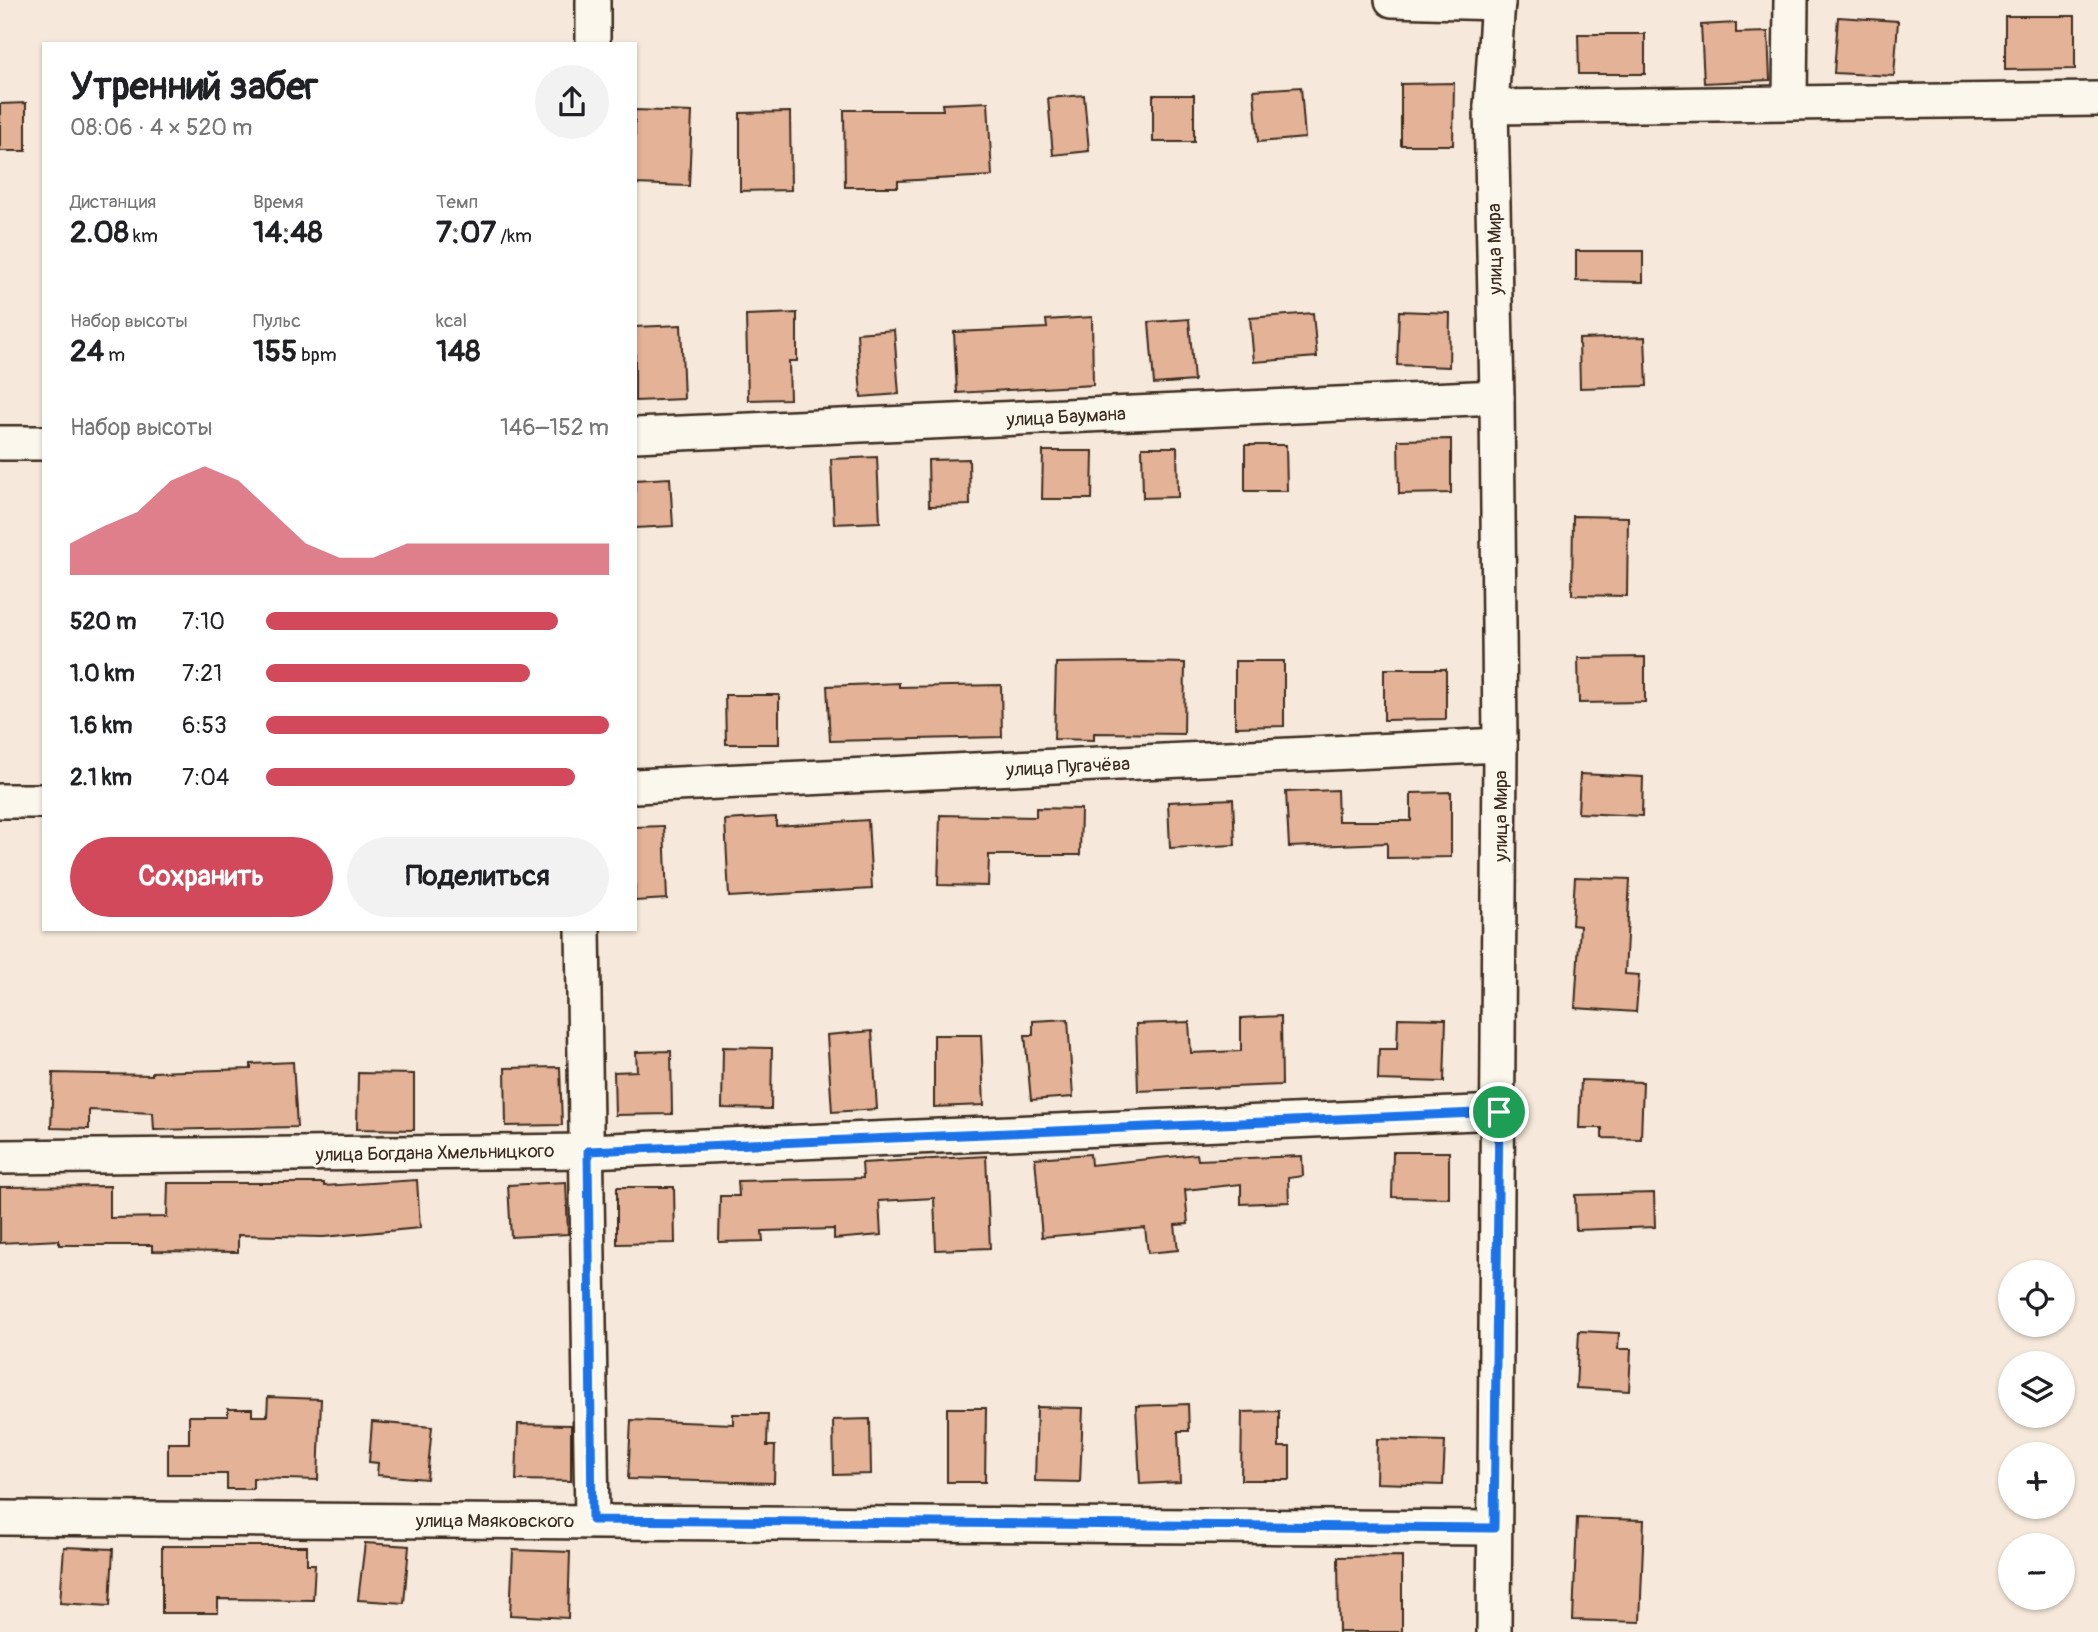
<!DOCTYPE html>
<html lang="ru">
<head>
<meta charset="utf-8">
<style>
	body { margin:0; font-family:Pangolin,sans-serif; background:#f2f2f2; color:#202124; height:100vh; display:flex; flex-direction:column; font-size:26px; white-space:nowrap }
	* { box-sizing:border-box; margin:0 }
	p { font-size:23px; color:#757577 }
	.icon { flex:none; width:38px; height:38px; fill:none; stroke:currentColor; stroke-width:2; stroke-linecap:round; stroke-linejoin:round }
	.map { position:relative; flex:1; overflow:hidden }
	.side { position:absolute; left:42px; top:42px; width:595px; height:889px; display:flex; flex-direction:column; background:#fff; border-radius:0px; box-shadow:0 2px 5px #0004 }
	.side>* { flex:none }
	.tools { position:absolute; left:1998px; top:1260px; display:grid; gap:14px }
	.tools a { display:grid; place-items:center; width:77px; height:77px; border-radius:50%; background:#fff; box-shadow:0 2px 5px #0004; font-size:35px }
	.pin { position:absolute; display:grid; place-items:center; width:60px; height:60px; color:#fff; margin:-30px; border:4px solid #fff; border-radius:50%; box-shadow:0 2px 7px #0007 }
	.round { display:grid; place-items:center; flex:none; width:74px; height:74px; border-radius:37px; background:#f2f2f2 }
	.headline { display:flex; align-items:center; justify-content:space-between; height:119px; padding:0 28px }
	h1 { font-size:38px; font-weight:800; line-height:52px }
	.stats { display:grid; grid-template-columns:repeat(3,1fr); gap:10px; height:119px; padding:7px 28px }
	.stats div { display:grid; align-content:center }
	.stats b { font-size:30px; font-weight:800 }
	.stats small { font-size:19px; font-weight:400 }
	.stats p { font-size:19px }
	.chart { height:196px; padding:14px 28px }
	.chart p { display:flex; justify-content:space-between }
	.chart svg { width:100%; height:126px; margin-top:7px; fill:#d1495b; opacity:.7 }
	.primary-button { display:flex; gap:14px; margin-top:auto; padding:14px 28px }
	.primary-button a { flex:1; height:80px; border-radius:42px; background:#d1495b; color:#fff; font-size:28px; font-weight:800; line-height:80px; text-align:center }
	.primary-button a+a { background:#f2f2f2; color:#202124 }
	ul { padding:0 28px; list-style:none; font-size:23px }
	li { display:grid; grid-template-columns:112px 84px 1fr; align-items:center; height:52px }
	li i { height:18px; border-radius:9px; background:#d1495b }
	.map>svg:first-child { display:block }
	.building { fill:#e4b297; stroke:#3b2a1e; stroke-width:2 }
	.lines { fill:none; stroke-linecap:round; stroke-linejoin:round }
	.street-casing { stroke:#3b2a1e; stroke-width:38 }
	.street { stroke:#fbf7ec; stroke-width:33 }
	.route-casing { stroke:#fff; stroke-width:14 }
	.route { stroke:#1a73e8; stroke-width:9 }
	.labels { text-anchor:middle; stroke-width:6; stroke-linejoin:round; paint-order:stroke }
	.street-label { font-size:19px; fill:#3b2a1e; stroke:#fbf7ec }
</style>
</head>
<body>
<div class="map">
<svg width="2098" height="1632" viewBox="0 0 2098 1632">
	<rect width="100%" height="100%" fill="#f6e9db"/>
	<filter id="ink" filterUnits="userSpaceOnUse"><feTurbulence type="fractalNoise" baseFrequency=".0143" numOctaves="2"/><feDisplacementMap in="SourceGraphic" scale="14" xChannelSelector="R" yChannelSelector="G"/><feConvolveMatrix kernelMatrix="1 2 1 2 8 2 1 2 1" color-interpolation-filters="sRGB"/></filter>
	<g filter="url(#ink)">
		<g class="building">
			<path d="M 2005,16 L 2075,16 L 2075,69 L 2005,70 Z"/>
			<path d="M 1838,17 L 1898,21 L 1894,76 L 1834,73 Z"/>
			<path d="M 1736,23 L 1736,33 L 1768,32 L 1770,80 L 1704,83 L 1701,25 Z"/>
			<path d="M 1578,34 L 1645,34 L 1645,74 L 1579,74 Z"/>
			<path d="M 1454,83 L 1453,145 L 1401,145 L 1401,84 Z"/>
			<path d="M 1301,87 L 1305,138 L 1258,142 L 1254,90 Z"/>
			<path d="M 1084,95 L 1089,151 L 1053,155 L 1048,98 Z"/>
			<rect x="1153" y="95" width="41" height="47"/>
			<path d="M 988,102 L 992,176 L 898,181 L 898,187 L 845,187 L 844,110 L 943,110 L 942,104 Z"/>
			<path d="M 26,103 L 26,151 L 0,151 L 0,104 Z"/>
			<path d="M 635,110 L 692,112 L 689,186 L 635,184 Z"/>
			<path d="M 790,112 L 791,190 L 740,191 L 740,113 Z"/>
			<path d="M 1576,251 L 1643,251 L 1643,282 L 1576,281 Z"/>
			<path d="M 1399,311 L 1450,313 L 1449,367 L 1397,365 Z"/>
			<path d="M 797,313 L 797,361 L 789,361 L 790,399 L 748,400 L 746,315 Z"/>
			<path d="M 1313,313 L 1317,357 L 1254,362 L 1250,318 Z"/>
			<path d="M 1092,317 L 1093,385 L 957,393 L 954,332 L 1047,328 L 1046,320 Z"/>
			<path d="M 1189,319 L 1194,381 L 1154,384 L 1149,322 Z"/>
			<path d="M 681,325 L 684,399 L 635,401 L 635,327 Z"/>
			<path d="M 894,330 L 899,394 L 861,397 L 857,333 Z"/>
			<path d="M 1645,337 L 1647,386 L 1580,388 L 1579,339 Z"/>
			<path d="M 1451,439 L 1451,493 L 1399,494 L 1398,440 Z"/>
			<path d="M 1245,445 L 1286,445 L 1287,491 L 1245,491 Z"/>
			<path d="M 1142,447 L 1177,447 L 1178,497 L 1143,498 Z"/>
			<path d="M 1043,451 L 1093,451 L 1092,499 L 1042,499 Z"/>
			<path d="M 877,457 L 880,522 L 834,524 L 831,459 Z"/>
			<path d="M 969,459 L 970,505 L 929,506 L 928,460 Z"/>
			<path d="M 670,478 L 673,526 L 635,528 L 635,480 Z"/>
			<path d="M 1573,516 L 1628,517 L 1627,596 L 1572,595 Z"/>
			<path d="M 1645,657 L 1645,702 L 1579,703 L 1578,658 Z"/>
			<path d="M 1235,661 L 1284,661 L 1284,726 L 1235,727 Z"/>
			<path d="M 1141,662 L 1185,663 L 1184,734 L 1094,733 L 1094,740 L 1054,739 L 1056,663 Z"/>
			<path d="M 1384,669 L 1446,669 L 1446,719 L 1384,720 Z"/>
			<path d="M 899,683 L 899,687 L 1001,685 L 1002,737 L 830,741 L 827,686 Z"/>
			<path d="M 725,695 L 779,695 L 779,744 L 726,744 Z"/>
			<path d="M 1580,774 L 1643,777 L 1642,816 L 1578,813 Z"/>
			<path d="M 1337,790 L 1338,821 L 1411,821 L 1411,793 L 1451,792 L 1451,857 L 1387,858 L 1387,843 L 1289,847 L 1286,792 Z"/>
			<path d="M 1233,799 L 1235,845 L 1170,848 L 1168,802 Z"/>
			<path d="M 1036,808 L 1081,809 L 1080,855 L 989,855 L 988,886 L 938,885 L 940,815 L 1036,817 Z"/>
			<path d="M 776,817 L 776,826 L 868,820 L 872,889 L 729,897 L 725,820 Z"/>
			<path d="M 664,826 L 667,899 L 635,901 L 635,827 Z"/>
			<path d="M 1575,877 L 1630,879 L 1625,974 L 1639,975 L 1636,1012 L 1575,1008 L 1580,926 L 1572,925 Z"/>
			<path d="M 1281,1016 L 1282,1085 L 1138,1091 L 1136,1024 L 1189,1022 L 1191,1053 L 1241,1051 L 1241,1018 Z"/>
			<path d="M 1398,1018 L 1446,1019 L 1444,1082 L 1378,1080 L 1379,1049 L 1397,1049 Z"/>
			<path d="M 1068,1019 L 1073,1097 L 1031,1100 L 1025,1035 L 1033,1035 L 1033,1021 Z"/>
			<path d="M 872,1031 L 877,1109 L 832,1112 L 827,1035 Z"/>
			<path d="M 934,1035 L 981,1035 L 984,1105 L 934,1107 Z"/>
			<path d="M 723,1047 L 772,1048 L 771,1109 L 722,1108 Z"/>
			<path d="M 671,1051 L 672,1114 L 615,1115 L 614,1072 L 637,1071 L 636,1052 Z"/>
			<path d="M 293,1062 L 297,1127 L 154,1130 L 153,1113 L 89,1110 L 89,1129 L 51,1128 L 53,1073 L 152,1075 L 152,1072 L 251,1069 L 251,1064 Z"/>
			<path d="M 560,1067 L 562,1125 L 506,1126 L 505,1068 Z"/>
			<path d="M 358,1073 L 414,1074 L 414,1130 L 357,1129 Z"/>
			<path d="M 1581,1080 L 1643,1082 L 1641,1139 L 1602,1138 L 1602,1128 L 1579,1128 Z"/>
			<path d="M 1393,1152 L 1449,1152 L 1449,1198 L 1392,1197 Z"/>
			<path d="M 1090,1154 L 1091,1165 L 1197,1154 L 1198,1160 L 1302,1156 L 1303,1176 L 1288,1178 L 1289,1202 L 1241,1204 L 1241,1184 L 1185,1190 L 1188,1224 L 1175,1225 L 1178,1250 L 1148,1253 L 1145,1228 L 1042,1237 L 1035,1158 Z"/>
			<path d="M 986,1156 L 990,1248 L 936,1250 L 934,1198 L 879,1201 L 881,1235 L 834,1239 L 834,1229 L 762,1231 L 763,1241 L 719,1242 L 720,1196 L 739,1196 L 738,1181 L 863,1178 L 862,1163 Z"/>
			<path d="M 417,1180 L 420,1228 L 323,1237 L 238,1235 L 238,1252 L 152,1251 L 152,1245 L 59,1245 L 59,1240 L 0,1243 L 0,1187 L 110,1186 L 110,1218 L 167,1217 L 168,1183 L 324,1183 L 324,1186 Z"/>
			<path d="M 566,1182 L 568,1234 L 511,1237 L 508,1185 Z"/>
			<path d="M 617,1187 L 674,1187 L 675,1243 L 617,1244 Z"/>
			<path d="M 1654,1193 L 1655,1227 L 1576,1230 L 1575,1195 Z"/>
			<path d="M 1579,1331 L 1619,1333 L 1618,1349 L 1631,1349 L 1629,1391 L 1576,1388 Z"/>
			<path d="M 268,1397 L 321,1399 L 318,1480 L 253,1478 L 253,1489 L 227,1489 L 227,1474 L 168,1474 L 168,1443 L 189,1443 L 189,1416 L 228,1416 L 228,1409 L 252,1409 L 252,1416 L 267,1416 Z"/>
			<path d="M 1188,1404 L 1189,1431 L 1178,1431 L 1180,1482 L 1140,1484 L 1136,1406 Z"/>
			<path d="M 1037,1407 L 1083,1408 L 1080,1482 L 1035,1481 Z"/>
			<path d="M 947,1408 L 986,1408 L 985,1482 L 947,1482 Z"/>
			<path d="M 1279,1411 L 1279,1447 L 1290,1447 L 1290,1480 L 1241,1480 L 1242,1412 Z"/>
			<path d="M 733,1414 L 768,1414 L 767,1446 L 775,1446 L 774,1483 L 628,1479 L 631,1420 L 733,1424 Z"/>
			<path d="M 870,1419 L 871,1474 L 834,1475 L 833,1420 Z"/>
			<path d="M 372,1422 L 432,1427 L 427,1479 L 377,1475 L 378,1463 L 369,1462 Z"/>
			<path d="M 518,1424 L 571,1425 L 571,1481 L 516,1480 Z"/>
			<path d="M 1377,1439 L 1445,1441 L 1443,1485 L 1376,1483 Z"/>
			<path d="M 1577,1518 L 1644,1520 L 1640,1622 L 1573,1620 Z"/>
			<path d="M 365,1543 L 409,1546 L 404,1603 L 358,1600 Z"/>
			<path d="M 162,1546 L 307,1546 L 307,1564 L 315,1564 L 313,1600 L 218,1599 L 218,1613 L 162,1613 Z"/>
			<path d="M 64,1547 L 113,1549 L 110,1606 L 60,1603 Z"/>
			<path d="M 513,1550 L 570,1552 L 568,1618 L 510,1615 Z"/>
			<path d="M 1402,1556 L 1402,1632 L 1339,1632 L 1338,1557 Z"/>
		</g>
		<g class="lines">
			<defs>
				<g id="street">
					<path d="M 1392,0 L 1498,3"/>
					<path d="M 593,44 L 593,0"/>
					<path d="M 1790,102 L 1791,0"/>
					<path d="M 1491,107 L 2098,99"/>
					<path d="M 635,435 L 1497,397"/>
					<path d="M 0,443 L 44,443"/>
					<path d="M 635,786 L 1500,745"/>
					<path d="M 0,801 L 44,801"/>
					<path d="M 583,929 L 592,1520"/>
					<path d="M 0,1157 L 588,1151 L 1499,1112"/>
					<path d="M 0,1518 L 1494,1528"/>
					<path d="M 1494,1632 L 1500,745 L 1497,397 L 1491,107 L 1498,0"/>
				</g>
			</defs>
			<use href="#street" class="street-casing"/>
			<use href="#street" class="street"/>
		</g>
	</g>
	<g class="lines" filter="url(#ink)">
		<defs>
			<path id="route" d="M 1499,1112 L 1494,1528 L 592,1520 L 588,1151 Z"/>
		</defs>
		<use href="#route" class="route-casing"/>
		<use href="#route" class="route"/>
	</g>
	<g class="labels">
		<g class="street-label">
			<text transform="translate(1494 249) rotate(-91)" y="7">улица Мира</text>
			<text transform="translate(1066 416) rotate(-3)" y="7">улица Баумана</text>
			<text transform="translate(1068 766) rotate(-3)" y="7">улица Пугачёва</text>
			<text transform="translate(1500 816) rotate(-90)" y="7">улица Мира</text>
			<text transform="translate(435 1152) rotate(-1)" y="7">улица Богдана Хмельницкого</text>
			<text x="495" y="1527">улица Маяковского</text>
		</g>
	</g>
</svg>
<div class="tools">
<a><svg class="icon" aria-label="locate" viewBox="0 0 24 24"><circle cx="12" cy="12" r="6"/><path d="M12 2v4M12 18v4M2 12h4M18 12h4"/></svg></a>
<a><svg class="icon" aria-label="layers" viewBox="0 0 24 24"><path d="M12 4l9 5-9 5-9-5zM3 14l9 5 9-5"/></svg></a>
<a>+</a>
<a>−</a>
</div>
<div class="pin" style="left:1499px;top:1112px;background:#1e9e55"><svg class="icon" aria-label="arrive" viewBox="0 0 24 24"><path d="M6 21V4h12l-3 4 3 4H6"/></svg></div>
<section class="side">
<div class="headline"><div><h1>Утренний забег</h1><p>08:06 · 4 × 520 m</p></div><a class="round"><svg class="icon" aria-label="share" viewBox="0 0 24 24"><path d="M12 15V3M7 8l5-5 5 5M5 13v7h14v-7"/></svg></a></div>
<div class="stats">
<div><p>Дистанция</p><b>2.08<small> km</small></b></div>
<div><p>Время</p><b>14:48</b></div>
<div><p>Темп</p><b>7:07<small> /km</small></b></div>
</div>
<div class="stats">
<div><p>Набор высоты</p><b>24<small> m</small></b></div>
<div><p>Пульс</p><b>155<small> bpm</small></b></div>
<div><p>kcal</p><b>148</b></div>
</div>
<div class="chart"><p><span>Набор высоты</span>146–152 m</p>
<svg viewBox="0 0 160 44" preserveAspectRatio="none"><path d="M0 44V33L10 27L20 22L30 11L40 6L50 11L60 22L70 33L80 38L90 38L100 33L110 33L120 33L130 33L140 33L150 33L160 33V44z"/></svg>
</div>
<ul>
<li><b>520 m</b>7:10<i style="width:85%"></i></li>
<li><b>1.0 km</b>7:21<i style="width:77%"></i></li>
<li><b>1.6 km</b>6:53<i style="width:100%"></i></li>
<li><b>2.1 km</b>7:04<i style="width:90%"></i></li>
</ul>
<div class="primary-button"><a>Сохранить</a><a>Поделиться</a></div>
</section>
</div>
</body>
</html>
